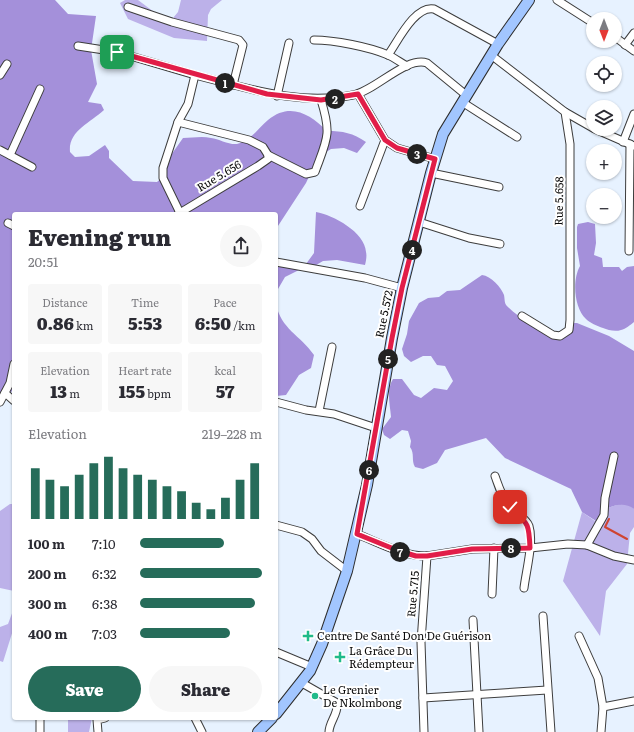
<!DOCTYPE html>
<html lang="en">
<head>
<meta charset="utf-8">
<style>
	body { margin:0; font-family:Literata,serif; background:#f7f7f7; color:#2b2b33; height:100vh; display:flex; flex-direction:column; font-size:15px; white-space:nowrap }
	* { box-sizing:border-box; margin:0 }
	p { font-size:13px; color:#7c7c81 }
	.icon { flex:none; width:22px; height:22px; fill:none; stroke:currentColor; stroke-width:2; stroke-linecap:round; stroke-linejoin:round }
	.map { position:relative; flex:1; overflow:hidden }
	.panel { position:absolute; left:12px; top:212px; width:266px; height:508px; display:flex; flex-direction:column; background:#fff; border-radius:4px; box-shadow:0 1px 3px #0004 }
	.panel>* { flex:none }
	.needle { width:26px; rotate:180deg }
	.buttons { position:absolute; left:586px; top:12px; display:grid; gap:8px }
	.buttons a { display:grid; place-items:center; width:36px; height:36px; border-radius:50%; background:#fff; box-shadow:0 1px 3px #0004; font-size:20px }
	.pin { position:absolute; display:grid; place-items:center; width:34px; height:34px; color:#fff; margin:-17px; border-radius:8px; box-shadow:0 2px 6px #0006 }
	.km { position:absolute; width:20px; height:20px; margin:-10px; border-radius:50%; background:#222; color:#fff; font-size:11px; line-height:20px; text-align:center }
	.round { display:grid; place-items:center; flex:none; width:42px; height:42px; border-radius:21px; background:#f7f7f7 }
	.overview { display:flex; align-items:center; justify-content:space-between; height:68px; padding:0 16px }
	h1 { font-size:22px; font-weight:800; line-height:30px }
	.figures { display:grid; grid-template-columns:repeat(3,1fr); gap:6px; height:68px; padding:4px 16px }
	.figures div { display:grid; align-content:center; border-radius:4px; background:#f7f7f7; text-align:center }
	.figures b { font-size:17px; font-weight:800 }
	.figures small { font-size:11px; font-weight:400 }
	.figures p { font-size:11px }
	.chart { height:112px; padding:8px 16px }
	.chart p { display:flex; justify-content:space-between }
	.chart svg { width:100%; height:72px; margin-top:4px; stroke:#266c5a; stroke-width:6 }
	.action { display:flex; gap:8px; margin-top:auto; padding:8px 16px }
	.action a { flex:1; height:46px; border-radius:24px; background:#266c5a; color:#fff; font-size:16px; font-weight:800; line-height:46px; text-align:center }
	.action a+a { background:#f7f7f7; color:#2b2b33 }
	ul { padding:0 16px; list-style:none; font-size:13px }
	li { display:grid; grid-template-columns:64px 48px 1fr; align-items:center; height:30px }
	li i { height:10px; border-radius:5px; background:#266c5a }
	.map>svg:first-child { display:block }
	.green { fill:#bcb1e9 }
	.forest { fill:#a490da }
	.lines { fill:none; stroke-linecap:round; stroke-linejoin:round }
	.stream { stroke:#cf4431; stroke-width:2 }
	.street-casing { stroke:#3d3d3d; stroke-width:9 }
	.secondary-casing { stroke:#2c2c2c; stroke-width:12 }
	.street { stroke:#fff; stroke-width:7 }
	.secondary { stroke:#a2c6ff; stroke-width:10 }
	.route-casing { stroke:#fff; stroke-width:8 }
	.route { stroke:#e11d48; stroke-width:5 }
	.poi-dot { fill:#21bb89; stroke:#fff; stroke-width:1.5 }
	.labels { text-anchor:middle; stroke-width:4; stroke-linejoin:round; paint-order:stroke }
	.street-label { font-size:11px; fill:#0a0a0a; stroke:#fff }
	.poi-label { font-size:11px; fill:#0a0a0a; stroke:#fff; text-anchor:start }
</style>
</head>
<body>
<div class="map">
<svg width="634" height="732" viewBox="0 0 634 732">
	<rect width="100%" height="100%" fill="#e7f2ff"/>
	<g class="green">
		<path d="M 125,0 L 138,0 L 154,12 L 173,18 L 178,12 L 181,0 L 222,0 L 211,9 L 208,15 L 207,41 L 174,38 L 128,19 L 120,3 Z"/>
		<path d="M 10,504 L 14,504 L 14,591 L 0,588 L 0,511 Z"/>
		<path d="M 620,504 L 630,505 L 634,509 L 634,527 L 630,533 L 627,564 L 606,591 L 600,636 L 563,581 L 582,512 L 595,521 C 599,510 610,507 620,504 Z"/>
		<path d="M 14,608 L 14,627 L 3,662 L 0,661 L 0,627 L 8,624 Z"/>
		<path d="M 68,718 L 92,718 L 89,732 L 68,732 Z"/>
	</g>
	<g class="forest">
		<path d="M 0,0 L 55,0 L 68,14 L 96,16 L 91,50 L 97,84 L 88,102 L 101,104 L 104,110 C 90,123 68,131 70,152 L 75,157 L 89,156 L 105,145 L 109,151 L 109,158 L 133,181 L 157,182 C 169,173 165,168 170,157 C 174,150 179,144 183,138 C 192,138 202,136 211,138 C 219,139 229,145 237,144 C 252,140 257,129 268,120 C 290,102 310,114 327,131 C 343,131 353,133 366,142 L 357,153 L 344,148 L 331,149 L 318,157 L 306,183 L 276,229 L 276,214 L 14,214 L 14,388 L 9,395 L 0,400 Z"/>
		<path d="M 316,212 C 333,215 365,232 366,252 C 367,256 366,261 365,265 L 337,260 L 323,261 L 311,268 L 299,270 L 285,277 L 278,289 L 276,301 L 276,260 L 279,264 L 306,264 L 314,253 Z"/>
		<path d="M 588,222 L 595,224 L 596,243 L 594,255 L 602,258 L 603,267 L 619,267 L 622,271 L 627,267 L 634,266 L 634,322 C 630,325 626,329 621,330 C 615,332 608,330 603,328 C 597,326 590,323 586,319 C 574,308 572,280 580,266 L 577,248 L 577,227 L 578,224 Z"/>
		<path d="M 482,275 C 491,276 501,287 504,295 C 505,300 504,304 508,307 C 520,320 541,327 556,335 L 573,323 L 577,323 L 609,336 L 634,351 L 634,509 C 622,499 600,508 596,521 L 582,512 L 571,489 L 505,458 L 486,438 L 445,450 L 437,463 L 423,469 L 415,467 C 411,460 415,454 410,447 L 411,441 L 408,431 L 402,430 L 390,439 L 384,435 L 382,429 L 391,417 C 390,404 386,390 393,379 L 402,379 L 414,395 L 421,398 L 434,388 L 447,390 L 453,381 L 445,366 L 437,365 L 431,356 L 423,356 L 411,362 L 404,356 L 402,349 L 407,334 L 409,321 L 419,303 L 428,298 L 439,297 L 447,291 L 460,290 Z"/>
		<path d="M 276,304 C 281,329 300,335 314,355 L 311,368 L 299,375 L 286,395 L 276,396 Z"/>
	</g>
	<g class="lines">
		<path class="stream" d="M 609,519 L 605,527 L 627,539"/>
		<defs>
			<g id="street">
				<path d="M 557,0 L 593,23"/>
				<path d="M 128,7 L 172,22 L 239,40 L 243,45 L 233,85"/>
				<path d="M 615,37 L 634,51"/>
				<path d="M 314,40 C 334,40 370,47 388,55 C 395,58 401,63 407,66"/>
				<path d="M 625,45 L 634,33"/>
				<path d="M 78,46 L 117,52 L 195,75"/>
				<path d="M 388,55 C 398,41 415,5 434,9 L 498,44"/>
				<path d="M 491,55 L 565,112 L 570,144 L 570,320 L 569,330 L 560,336 L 553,335 L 522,316"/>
				<path d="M 0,75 L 7,64"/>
				<path d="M 358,94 L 385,140 L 397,148 L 435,159"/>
				<path d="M 277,96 L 289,43"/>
				<path d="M 462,102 L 517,137"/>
				<path d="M 565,112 L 593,128"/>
				<path d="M 178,122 L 249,140 L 263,147 L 268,155 L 306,174 L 315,172 C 327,139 332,135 321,100"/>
				<path d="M 595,129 L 634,146"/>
				<path d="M 623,142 L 634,114"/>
				<path d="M 0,150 L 32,167"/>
				<path d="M 10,155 L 40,89"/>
				<path d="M 431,173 L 499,187"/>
				<path d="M 360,206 L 385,140"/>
				<path d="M 180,213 L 163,178 L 163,168 L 178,122 L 188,104 L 195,75 C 248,88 298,106 353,95 C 375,91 406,56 427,63 L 466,95"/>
				<path d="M 178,214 L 258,166 L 268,159 L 268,155"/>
				<path d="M 419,222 L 469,238 L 500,244"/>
				<path d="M 8,223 L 14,226"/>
				<path d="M 629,251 L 630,144"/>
				<path d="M 276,262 L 365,278 L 402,288"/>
				<path d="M 5,393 L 14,401"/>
				<path d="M 0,402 L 10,383 L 14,364"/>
				<path d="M 276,402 L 306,410 L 334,414 L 376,428"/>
				<path d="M 319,411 L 332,347"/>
				<path d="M 495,476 C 499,487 502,498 510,507 C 515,513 526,518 529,526 C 534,542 526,571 524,588"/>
				<path d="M 276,525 L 302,532 L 312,539 L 321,551 L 347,571"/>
				<path d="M 357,534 C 380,543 402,556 427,556 L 421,642 L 424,732"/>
				<path d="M 587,545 L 604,515 L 605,498 L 614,456"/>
				<path d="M 427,556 L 472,549 L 530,548 L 568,544 L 587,545 L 614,556 L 634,560"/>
				<path d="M 492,594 L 494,548"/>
				<path d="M 543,616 L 551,732"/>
				<path d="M 473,620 L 479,732"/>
				<path d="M 579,636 L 598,678 L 603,707"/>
				<path d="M 276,652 L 312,667"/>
				<path d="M 302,683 L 337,703 C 339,713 329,722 329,732"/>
				<path d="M 423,698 L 547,690"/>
				<path d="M 195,718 L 202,732"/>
				<path d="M 40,732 L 40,718"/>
				<path d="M 98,732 L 97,720 L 105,718"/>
				<path d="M 601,732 L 603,707 L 634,701"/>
			</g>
			<g id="secondary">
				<path d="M 276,714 L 310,671 L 322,644 L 347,571 L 367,485 L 392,338 L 402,288 L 431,173 L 443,134 L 498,44 L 529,0"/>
				<path d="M 258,732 L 272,718"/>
			</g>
		</defs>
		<use href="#street" class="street-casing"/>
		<use href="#secondary" class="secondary-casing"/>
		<use href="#street" class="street"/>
		<use href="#secondary" class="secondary"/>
	</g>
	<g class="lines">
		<defs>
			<path id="route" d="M 117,52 L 267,94 L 321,100 L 358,94 L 385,140 L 397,148 L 435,159 L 402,288 L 392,338 L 357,534 L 399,551 L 416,556 L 427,556 L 472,549 L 530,548 C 529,522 528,524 510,507"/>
		</defs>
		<use href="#route" class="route-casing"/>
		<use href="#route" class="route"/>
	</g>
	<g class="poi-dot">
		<path d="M306 630h4v4h4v4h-4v4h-4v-4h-4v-4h4z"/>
		<path d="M338 651h4v4h4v4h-4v4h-4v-4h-4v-4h4z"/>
		<circle cx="315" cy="696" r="4"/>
	</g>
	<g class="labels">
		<g class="street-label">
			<text transform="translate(219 176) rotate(-31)" y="4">Rue 5.656</text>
			<text transform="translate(559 201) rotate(-89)" y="4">Rue 5.658</text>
			<text transform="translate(384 314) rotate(-78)" y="4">Rue 5.572</text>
			<text transform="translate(413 594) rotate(-85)" y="4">Rue 5.715</text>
		</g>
		<g class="poi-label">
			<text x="317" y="640">Centre De Santé Don De Guérison</text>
			<text x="349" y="655">La Grâce Du<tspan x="349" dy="13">Rédempteur</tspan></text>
			<text x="323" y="694">Le Grenier<tspan x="323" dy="13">De Nkolmbong</tspan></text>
		</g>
	</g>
</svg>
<div class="buttons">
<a><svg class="needle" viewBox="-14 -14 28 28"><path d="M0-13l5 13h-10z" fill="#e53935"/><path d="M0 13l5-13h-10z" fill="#7c7c81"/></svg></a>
<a><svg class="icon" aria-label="locate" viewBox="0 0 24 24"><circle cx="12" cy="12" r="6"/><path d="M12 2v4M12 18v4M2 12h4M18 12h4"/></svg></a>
<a><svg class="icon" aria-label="layers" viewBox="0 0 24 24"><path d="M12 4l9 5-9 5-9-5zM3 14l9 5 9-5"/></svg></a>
<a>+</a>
<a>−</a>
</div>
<div class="pin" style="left:117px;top:52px;background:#1e9e55"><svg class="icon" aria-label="arrive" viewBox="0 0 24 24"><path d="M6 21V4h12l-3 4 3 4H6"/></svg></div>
<div class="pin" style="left:510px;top:507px;background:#d93025"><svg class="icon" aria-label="check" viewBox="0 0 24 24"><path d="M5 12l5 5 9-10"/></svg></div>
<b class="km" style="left:225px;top:83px">1</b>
<b class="km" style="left:335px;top:99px">2</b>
<b class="km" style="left:417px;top:154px">3</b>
<b class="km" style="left:412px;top:250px">4</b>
<b class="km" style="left:388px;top:359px">5</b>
<b class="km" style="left:369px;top:470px">6</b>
<b class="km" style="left:400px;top:552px">7</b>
<b class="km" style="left:511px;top:548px">8</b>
<section class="panel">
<div class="overview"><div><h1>Evening run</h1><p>20:51</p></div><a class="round"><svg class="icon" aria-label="share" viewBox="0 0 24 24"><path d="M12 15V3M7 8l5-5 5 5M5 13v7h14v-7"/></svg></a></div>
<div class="figures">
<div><p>Distance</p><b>0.86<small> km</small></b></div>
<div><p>Time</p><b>5:53</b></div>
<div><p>Pace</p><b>6:50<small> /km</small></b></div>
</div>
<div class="figures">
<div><p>Elevation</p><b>13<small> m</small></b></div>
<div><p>Heart rate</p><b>155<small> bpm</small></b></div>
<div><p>kcal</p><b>57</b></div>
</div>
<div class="chart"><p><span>Elevation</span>219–228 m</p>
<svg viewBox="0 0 160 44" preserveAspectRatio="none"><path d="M5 44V13M15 44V20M25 44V24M35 44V17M45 44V10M55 44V6M65 44V13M75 44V17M85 44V20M95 44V24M105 44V27M115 44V34M125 44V38M135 44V31M145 44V20M155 44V10"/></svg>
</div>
<ul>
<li><b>100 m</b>7:10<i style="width:69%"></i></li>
<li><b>200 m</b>6:32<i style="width:100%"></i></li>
<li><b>300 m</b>6:38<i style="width:94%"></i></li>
<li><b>400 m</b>7:03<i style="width:74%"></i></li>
</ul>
<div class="action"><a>Save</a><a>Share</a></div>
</section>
</div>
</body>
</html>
